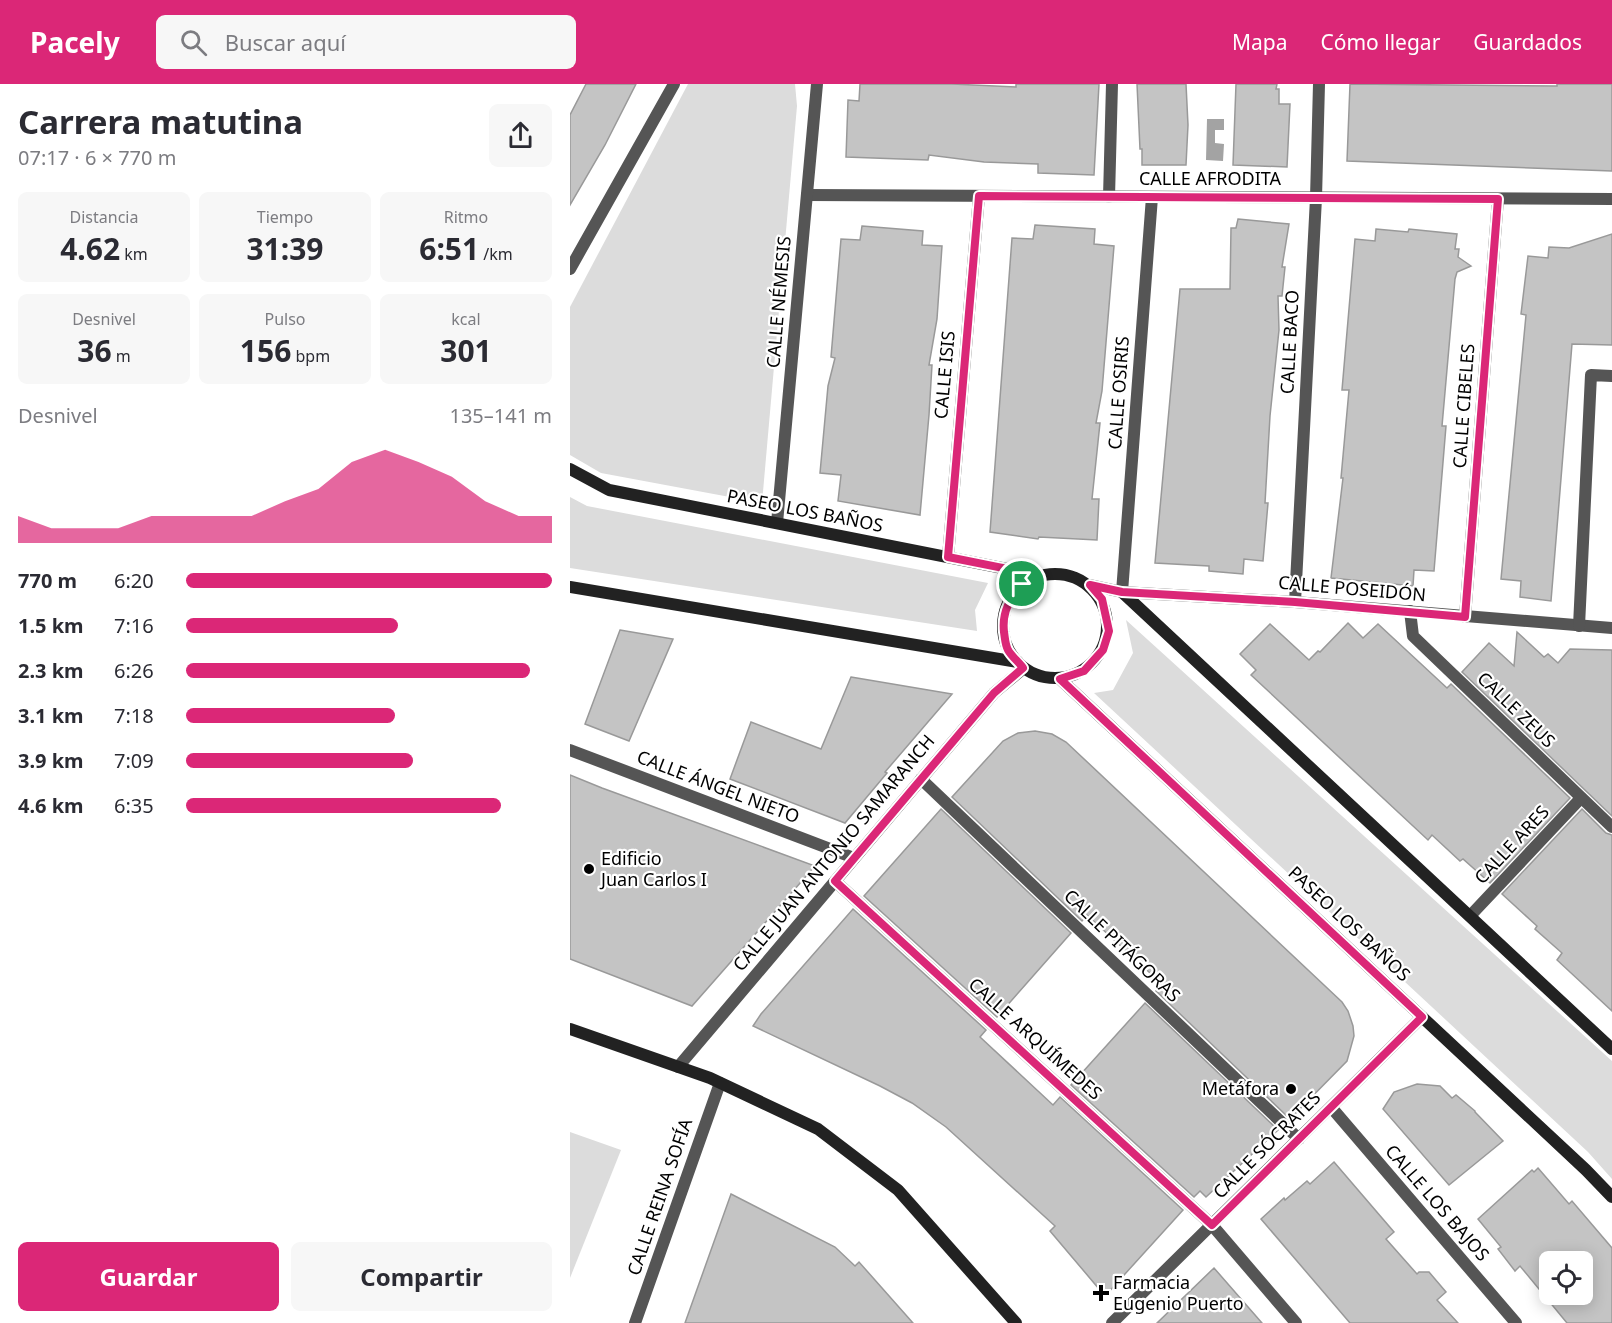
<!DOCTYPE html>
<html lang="es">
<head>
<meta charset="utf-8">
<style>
	body { margin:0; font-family:"Noto Sans",sans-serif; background:#f7f7f7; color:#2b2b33; height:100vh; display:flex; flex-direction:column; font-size:22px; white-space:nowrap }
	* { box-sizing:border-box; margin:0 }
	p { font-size:20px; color:#7c7c81 }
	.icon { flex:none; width:33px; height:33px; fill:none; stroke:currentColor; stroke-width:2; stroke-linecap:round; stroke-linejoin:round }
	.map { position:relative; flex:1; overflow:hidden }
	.side { display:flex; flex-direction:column; background:#fff; width:570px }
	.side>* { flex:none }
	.buttons { position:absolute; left:969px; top:1167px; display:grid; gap:12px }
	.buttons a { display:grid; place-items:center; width:54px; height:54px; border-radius:9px; background:#fff; box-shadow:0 3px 15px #0003; font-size:30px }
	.pin { position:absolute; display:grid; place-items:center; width:51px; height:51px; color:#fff; margin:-26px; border:3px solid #fff; border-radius:50%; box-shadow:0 2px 6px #0007 }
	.round { display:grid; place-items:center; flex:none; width:63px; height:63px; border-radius:9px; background:#f7f7f7 }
	.summary { display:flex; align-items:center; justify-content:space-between; height:102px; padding:0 18px }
	h1 { font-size:33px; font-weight:700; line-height:45px }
	.stats { display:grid; grid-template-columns:repeat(3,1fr); gap:9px; height:102px; padding:6px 18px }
	.stats div { display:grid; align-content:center; border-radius:9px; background:#f7f7f7; text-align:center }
	.stats b { font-size:30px; font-weight:700 }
	.stats small { font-size:16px; font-weight:400 }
	.stats p { font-size:16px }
	.chart { height:168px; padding:12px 18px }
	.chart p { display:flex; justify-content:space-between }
	.chart svg { width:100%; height:108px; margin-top:6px; fill:#db2777; opacity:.7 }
	.button { display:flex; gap:12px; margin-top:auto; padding:12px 18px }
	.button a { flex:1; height:69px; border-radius:9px; background:#db2777; color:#fff; font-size:24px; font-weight:700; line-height:69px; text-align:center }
	.button a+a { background:#f7f7f7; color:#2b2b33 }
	ul { padding:0 18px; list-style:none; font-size:20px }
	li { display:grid; grid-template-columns:96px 72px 1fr; align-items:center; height:45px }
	li i { height:15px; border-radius:8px; background:#db2777 }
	header { display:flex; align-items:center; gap:36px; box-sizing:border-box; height:84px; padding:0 30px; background:#db2777; color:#fff }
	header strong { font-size:28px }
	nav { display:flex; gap:33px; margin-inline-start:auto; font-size:21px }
	.search { width:420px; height:54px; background:#f7f7f7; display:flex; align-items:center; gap:15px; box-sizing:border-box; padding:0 21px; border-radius:9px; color:#7c7c81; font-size:22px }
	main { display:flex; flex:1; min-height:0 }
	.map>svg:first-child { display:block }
	.green { fill:#dcdcdc }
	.water { fill:#a3a3a3 }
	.building { fill:#c4c4c4; stroke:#999; stroke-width:1.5; fill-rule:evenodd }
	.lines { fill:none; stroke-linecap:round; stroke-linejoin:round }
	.street { stroke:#555; stroke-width:12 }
	.secondary { stroke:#222; stroke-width:12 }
	.route-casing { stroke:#fff; stroke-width:12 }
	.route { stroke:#db2777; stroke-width:8 }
	.poi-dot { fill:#000; stroke:#fff; stroke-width:2 }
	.labels { text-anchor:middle; stroke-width:4.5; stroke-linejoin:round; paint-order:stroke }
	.street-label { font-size:18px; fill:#000; stroke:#fff }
	.poi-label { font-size:18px; fill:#000; stroke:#fff; text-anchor:start }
</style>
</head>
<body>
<header>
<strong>Pacely</strong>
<div class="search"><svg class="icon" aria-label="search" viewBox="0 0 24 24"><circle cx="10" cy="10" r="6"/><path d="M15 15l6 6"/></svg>Buscar aquí</div>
<nav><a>Mapa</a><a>Cómo llegar</a><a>Guardados</a></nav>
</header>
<main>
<section class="side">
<div class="summary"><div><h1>Carrera matutina</h1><p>07:17 · 6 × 770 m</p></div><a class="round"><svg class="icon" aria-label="share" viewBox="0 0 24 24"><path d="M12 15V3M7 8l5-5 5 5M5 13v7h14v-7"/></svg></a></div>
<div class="stats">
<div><p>Distancia</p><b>4.62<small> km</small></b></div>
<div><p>Tiempo</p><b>31:39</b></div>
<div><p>Ritmo</p><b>6:51<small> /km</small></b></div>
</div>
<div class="stats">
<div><p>Desnivel</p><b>36<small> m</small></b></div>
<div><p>Pulso</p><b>156<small> bpm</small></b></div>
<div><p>kcal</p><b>301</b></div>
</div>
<div class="chart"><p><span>Desnivel</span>135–141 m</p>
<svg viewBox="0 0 160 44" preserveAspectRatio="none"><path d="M0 44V33L10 38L20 38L30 38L40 33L50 33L60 33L70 33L80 27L90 22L100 11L110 6L120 11L130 17L140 27L150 33L160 33V44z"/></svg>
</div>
<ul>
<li><b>770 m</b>6:20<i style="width:100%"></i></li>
<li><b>1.5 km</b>7:16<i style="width:58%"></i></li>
<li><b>2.3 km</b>6:26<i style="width:94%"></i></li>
<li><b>3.1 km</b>7:18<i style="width:57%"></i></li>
<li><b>3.9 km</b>7:09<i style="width:62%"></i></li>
<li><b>4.6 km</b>6:35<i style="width:86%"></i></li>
</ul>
<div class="button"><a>Guardar</a><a>Compartir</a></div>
</section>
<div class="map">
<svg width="1042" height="1239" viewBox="0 0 1042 1239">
	<rect width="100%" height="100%" fill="#fff"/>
	<g class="green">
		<path d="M 118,0 L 225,0 L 227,22 L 192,419 L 31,389 L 0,371 L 0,223 Z"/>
		<path d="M 0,413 L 17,422 L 418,499 L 405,526 L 407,547 L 0,484 Z"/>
		<path d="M 556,536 L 1042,977 L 1042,1095 L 1018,1068 L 524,609 L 543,606 L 563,569 Z"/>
		<path d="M 0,1048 L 51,1066 L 0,1194 Z"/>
	</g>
	<path class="water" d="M 637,35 L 654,35 L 654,46 L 645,46 L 645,59 L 654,60 L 653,77 L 636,76 Z"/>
	<g class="building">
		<path d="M 16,0 L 66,0 L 35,61 L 0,121 L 0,31 Z"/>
		<path d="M 290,0 L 382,0 L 446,3 L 446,0 L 529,0 L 524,91 L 468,89 L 468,80 L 414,78 L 359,71 L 358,76 L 276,73 L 278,16 L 289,17 Z"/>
		<path d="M 567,0 L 616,0 L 618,41 L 616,81 L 572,81 L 572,65 L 570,65 Z"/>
		<path d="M 666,0 L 707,0 L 706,5 L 709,5 L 709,20 L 720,20 L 717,83 L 663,81 Z"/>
		<path d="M 780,0 L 987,2 L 987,0 L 1042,0 L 1042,87 L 777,77 Z"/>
		<path d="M 668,135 L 719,140 L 712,183 L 715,183 L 712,212 L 708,212 L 709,246 L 700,332 L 695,419 L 698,419 L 693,477 L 674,475 L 673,490 L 639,487 L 639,482 L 585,479 L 610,205 L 660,205 L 661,144 L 666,144 Z"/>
		<path d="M 465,141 L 525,145 L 524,160 L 544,162 L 532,307 L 526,339 L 530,339 L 522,415 L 529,415 L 527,456 L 469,453 L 468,455 L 420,448 L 442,154 L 463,155 Z"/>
		<path d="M 292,142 L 353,147 L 352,161 L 372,162 L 367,235 L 359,281 L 362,281 L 359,331 L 350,431 L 268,417 L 271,391 L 250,389 L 258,302 L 265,274 L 261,273 L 271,155 L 290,156 Z"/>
		<path d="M 806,145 L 838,148 L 839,145 L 887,150 L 885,165 L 889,165 L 888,173 L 901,182 L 887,188 L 885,195 L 872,342 L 876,342 L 864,487 L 844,486 L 843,502 L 761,494 L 773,394 L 771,394 L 779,306 L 772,306 L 785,155 L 805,157 Z"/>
		<path d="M 1042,150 L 1042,261 L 1002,260 L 981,517 L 950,513 L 951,497 L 931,495 L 956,231 L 951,230 L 958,172 L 978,174 L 979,163 L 999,164 Z"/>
		<path d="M 778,539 L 793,554 L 808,540 L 877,604 L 881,600 L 1000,714 L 920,799 L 893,775 L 890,777 L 862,751 L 858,756 L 681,591 L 686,586 L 670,570 L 700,540 L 739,576 L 748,567 L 750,568 Z"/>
		<path d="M 50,546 L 103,555 L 59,657 L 15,640 Z"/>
		<path d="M 947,548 L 974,573 L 978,570 L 988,579 L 1000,565 L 1042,566 L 1042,732 L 892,588 L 919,559 L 944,582 Z"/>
		<path d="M 281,593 L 382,610 L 315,688 L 317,689 L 275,739 L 160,695 L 181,638 L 251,665 Z"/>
		<path d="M 465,647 L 482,650 L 496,658 L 772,918 L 778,927 L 783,942 L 784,952 L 777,977 L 720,1035 L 586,907 L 592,900 L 517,831 L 512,837 L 382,713 L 433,657 L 448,649 Z"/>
		<path d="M 0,691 L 32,704 L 245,782 L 122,922 L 0,875 Z"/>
		<path d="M 371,725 L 501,849 L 427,933 L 294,812 Z"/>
		<path d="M 1012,725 L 1036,749 L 1042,751 L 1042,927 L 987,876 L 992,869 L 965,845 L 967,842 L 932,810 Z"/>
		<path d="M 283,825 L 416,946 L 410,953 L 483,1021 L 490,1013 L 613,1126 L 535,1212 L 480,1147 L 485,1142 L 376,1043 L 342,1019 L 310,1002 L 183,942 L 191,930 Z"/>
		<path d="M 575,919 L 708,1046 L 636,1113 L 630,1107 L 624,1113 L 501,1001 Z"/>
		<path d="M 847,1000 L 870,1002 L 882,1014 L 886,1011 L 905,1027 L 905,1028 L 933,1057 L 879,1101 L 813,1025 L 824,1008 Z"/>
		<path d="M 764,1078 L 824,1148 L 816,1155 L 847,1190 L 849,1188 L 859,1188 L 876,1208 L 867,1216 L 888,1239 L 780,1239 L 691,1135 L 714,1114 L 715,1116 L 737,1097 L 740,1100 Z"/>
		<path d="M 968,1084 L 999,1120 L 1002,1117 L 1042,1164 L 1042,1239 L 997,1239 L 950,1182 L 945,1187 L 928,1165 L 931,1163 L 908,1135 L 962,1086 L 964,1088 ZM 980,1178 L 1012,1178 L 1012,1210 L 980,1210 Z"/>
		<path d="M 161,1110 L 265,1163 L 285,1182 L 289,1178 L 343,1239 L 115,1239 Z"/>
		<path d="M 644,1184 L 692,1239 L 587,1239 Z"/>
	</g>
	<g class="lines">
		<g class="street">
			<path d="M 237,111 L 1042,115"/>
			<path d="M 539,113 L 542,0"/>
			<path d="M 0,185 L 104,0"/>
			<path d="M 207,439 L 247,0"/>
			<path d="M 378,473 L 409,112"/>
			<path d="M 520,501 L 552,508 L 725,518 L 1042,544"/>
			<path d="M 552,508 L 582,113"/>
			<path d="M 725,518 L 746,114 L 749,0"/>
			<path d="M 840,527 L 843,552 L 1042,743"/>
			<path d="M 895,533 L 928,115"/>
			<path d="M 1009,542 L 1021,291 L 1042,292"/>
			<path d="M 0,666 L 284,774"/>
			<path d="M 351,695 L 729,1055"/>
			<path d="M 265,797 L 642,1141 L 726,1239"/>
			<path d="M 900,832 L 1011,714"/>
			<path d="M 108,983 L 424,609 L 454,584"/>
			<path d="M 761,1023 L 946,1239"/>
			<path d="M 65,1239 L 150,999"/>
			<path d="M 542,1239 L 852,933"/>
		</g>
		<g class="secondary">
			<path d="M 0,385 L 39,406 L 468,491"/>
			<circle cx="485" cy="542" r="52"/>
			<path d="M 0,503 L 448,578"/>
			<path d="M 552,508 L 1042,965"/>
			<path d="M 490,595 L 1016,1086 L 1042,1113"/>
			<path d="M 0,945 L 140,994 L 248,1045 L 328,1106 L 446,1239"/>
		</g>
	</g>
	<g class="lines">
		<defs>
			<path id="route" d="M 409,112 L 928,115 L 895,533 L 725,518 L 552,508 L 520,501 L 532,515 L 539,547 L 533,566 L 514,587 L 490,595 L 852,933 L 642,1141 L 265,797 L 424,609 L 453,584 C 449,578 442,573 438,566 C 435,560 435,554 434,548 C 431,521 446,504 468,491 L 378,473 Z"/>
		</defs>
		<use href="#route" class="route-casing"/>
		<use href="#route" class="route"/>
	</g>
	<g class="poi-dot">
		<circle cx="19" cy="785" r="6"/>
		<circle cx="721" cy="1005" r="6"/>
		<path d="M528 1200h6v6h6v6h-6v6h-6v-6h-6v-6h6z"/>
	</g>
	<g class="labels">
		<g class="street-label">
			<text x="640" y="101">CALLE AFRODITA</text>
			<text transform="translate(209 218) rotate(-85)" y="6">CALLE NÉMESIS</text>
			<text transform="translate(720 258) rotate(-87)" y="6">CALLE BACO</text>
			<text transform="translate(375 291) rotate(-85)" y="6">CALLE ISIS</text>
			<text transform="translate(549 309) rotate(-86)" y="6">CALLE OSIRIS</text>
			<text transform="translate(894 322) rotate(-86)" y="6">CALLE CIBELES</text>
			<text transform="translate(235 427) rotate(11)" y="6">PASEO LOS BAÑOS</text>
			<text transform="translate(782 505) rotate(5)" y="6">CALLE POSEIDÓN</text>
			<text transform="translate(946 626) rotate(44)" y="6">CALLE ZEUS</text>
			<text transform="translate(148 703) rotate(21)" y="6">CALLE ÁNGEL NIETO</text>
			<text transform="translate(942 761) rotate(-47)" y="6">CALLE ARES</text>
			<text transform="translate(264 769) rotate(-50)" y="6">CALLE JUAN ANTONIO SAMARANCH</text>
			<text transform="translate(779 840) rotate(43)" y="6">PASEO LOS BAÑOS</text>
			<text transform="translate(552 862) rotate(44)" y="6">CALLE PITÁGORAS</text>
			<text transform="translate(465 955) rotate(42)" y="6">CALLE ARQUÍMEDES</text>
			<text transform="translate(697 1061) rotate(-45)" y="6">CALLE SÓCRATES</text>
			<text transform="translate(90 1113) rotate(-71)" y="6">CALLE REINA SOFÍA</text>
			<text transform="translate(867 1119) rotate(49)" y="6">CALLE LOS BAJOS</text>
		</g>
		<g class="poi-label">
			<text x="31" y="781">Edificio<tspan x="31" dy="21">Juan Carlos I</tspan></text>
			<text x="709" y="1011" text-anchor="end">Metáfora</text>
			<text x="543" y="1205">Farmacia<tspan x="543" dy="21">Eugenio Puerto</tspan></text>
		</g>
	</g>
</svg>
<div class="buttons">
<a><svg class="icon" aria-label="locate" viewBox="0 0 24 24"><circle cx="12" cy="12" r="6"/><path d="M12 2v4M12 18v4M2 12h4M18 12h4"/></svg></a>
</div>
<div class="pin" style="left:452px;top:500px;background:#1e9e55"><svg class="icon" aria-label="arrive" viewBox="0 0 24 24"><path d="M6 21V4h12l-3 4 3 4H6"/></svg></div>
</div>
</main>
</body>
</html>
